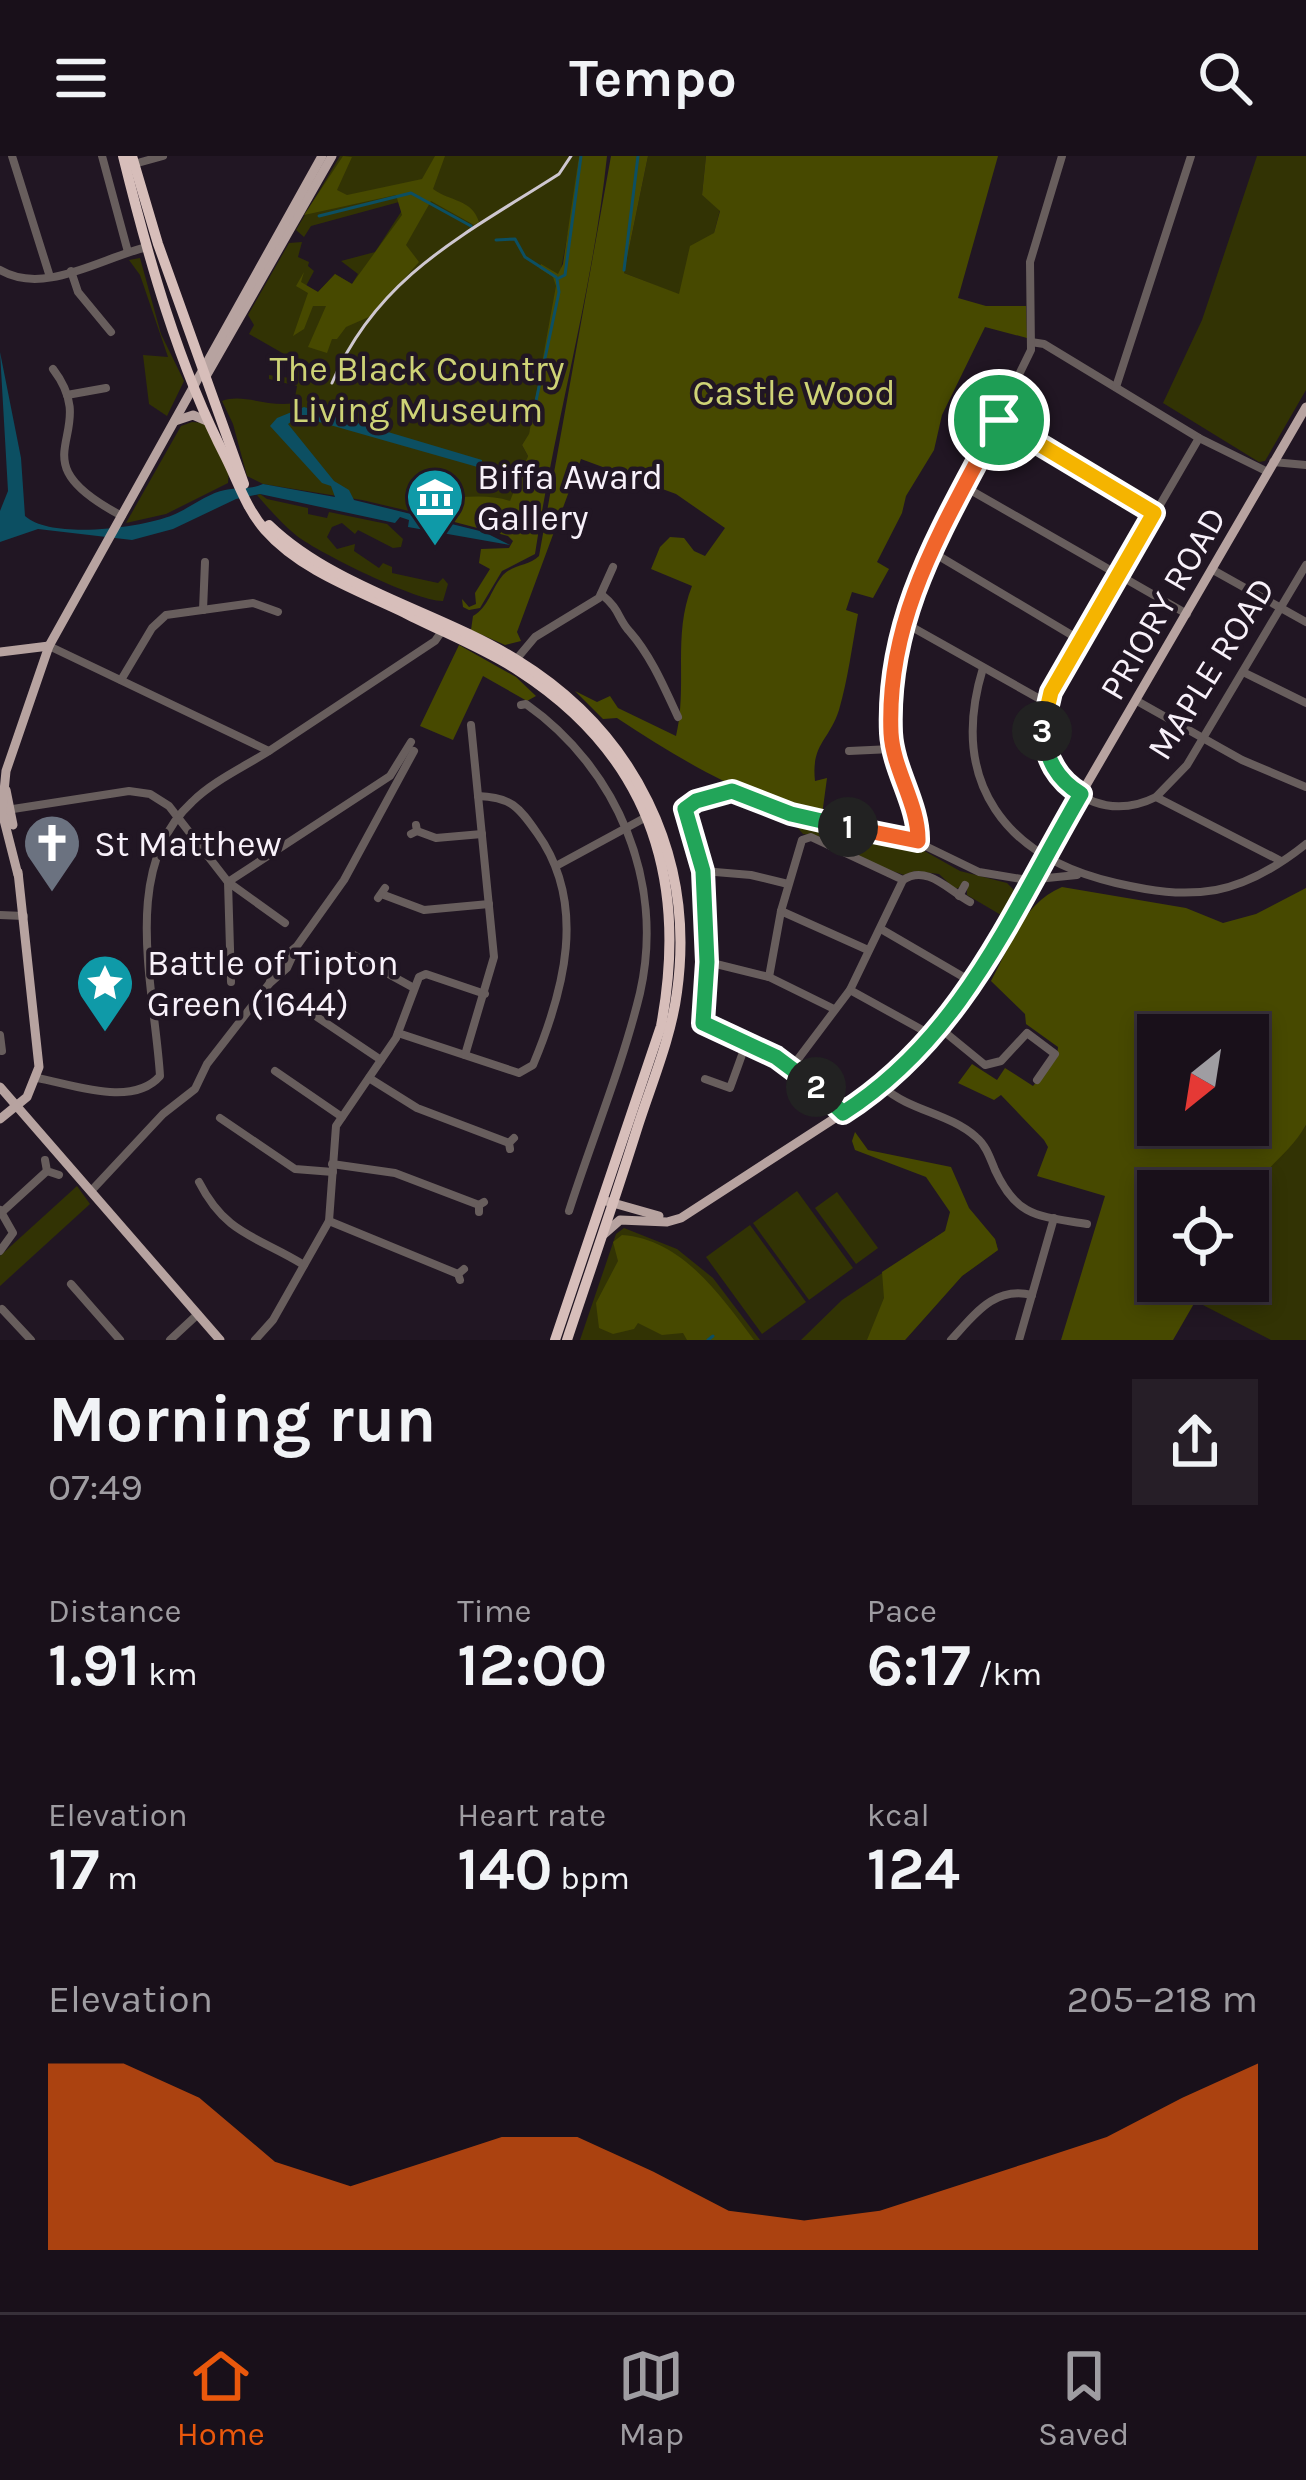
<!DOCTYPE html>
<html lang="en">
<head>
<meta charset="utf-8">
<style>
	body { margin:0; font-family:Karla,sans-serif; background:#261e27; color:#f1f3f6; height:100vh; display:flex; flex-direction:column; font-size:45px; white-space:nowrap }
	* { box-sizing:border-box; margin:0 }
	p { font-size:39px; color:#9f9da2 }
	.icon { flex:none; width:66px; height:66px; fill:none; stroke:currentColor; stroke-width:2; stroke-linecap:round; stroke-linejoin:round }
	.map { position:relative; height:1184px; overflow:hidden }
	.details { display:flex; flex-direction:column; background:#19101a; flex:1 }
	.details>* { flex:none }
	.needle { width:78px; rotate:210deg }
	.tools { position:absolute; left:1137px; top:858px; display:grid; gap:24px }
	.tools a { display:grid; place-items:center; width:132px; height:132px; border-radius:0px; background:#19101a; box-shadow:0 6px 18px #0003,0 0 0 3px #373039; font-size:60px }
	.pin { position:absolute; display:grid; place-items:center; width:102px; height:102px; color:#fff; margin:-51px; border:6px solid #fff; border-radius:50%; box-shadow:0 3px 12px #0007 }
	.km { position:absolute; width:60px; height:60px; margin:-30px; border-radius:50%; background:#222; color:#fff; font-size:33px; line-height:60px; text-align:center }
	.round { display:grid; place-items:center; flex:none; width:126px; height:126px; border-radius:0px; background:#261e27 }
	.overview { display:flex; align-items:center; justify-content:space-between; height:204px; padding:0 48px }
	h1 { font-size:66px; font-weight:700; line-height:90px }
	.stats { display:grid; grid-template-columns:repeat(3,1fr); gap:18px; height:204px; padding:12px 48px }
	.stats div { display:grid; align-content:center }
	.stats b { font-size:60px; font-weight:700 }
	.stats small { font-size:33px; font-weight:400 }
	.stats p { font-size:33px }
	.chart { height:336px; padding:24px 48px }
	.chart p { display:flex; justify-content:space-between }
	.chart svg { width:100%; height:216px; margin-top:12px; fill:#ea580c; opacity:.7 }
	header { display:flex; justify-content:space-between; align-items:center; height:156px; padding:0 48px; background:#19101a; font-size:54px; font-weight:700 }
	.menu { display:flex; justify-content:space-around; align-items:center; height:168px; border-top:3px solid #373039; background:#19101a; font-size:33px; color:#9f9da2 }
	.menu a { display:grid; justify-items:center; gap:6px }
	.menu .on { color:#ea580c }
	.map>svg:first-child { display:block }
	.green { fill:#323304 }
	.forest { fill:#474900; fill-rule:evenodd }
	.water { fill:#0c4f62 }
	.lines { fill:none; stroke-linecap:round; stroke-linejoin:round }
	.stream { stroke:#0c4f62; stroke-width:3 }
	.minor { stroke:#685e5d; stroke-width:8 }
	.major { stroke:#b7a3a0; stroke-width:9 }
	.highway { stroke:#d7beba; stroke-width:10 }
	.tram { stroke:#cec7d0; stroke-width:3 }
	.split-1-casing { stroke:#fff; stroke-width:24 }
	.split-2-casing { stroke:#fff; stroke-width:24 }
	.split-3-casing { stroke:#fff; stroke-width:24 }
	.split-4-casing { stroke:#fff; stroke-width:24 }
	.split-1 { stroke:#f0652b; stroke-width:15 }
	.split-2 { stroke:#22a559; stroke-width:15 }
	.split-3 { stroke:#22a559; stroke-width:15 }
	.split-4 { stroke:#f5b400; stroke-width:15 }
	.labels { text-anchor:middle; stroke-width:9; stroke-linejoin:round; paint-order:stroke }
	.park-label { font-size:36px; fill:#ced376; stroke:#211623 }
	.poi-label { font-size:36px; fill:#f8f1fa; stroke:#211623; text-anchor:start }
	.street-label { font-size:36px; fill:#f8f1fa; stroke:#211623 }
</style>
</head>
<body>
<header><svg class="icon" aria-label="menu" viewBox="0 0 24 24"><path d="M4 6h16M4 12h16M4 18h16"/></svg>Tempo<svg class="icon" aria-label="search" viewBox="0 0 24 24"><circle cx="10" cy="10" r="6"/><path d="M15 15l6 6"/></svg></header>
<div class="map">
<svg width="1306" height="1184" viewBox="0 0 1306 1184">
	<rect width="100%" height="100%" fill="#211623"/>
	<g class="green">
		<path d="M 340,0 L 579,0 L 572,56 L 529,279 L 522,289 L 528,300 L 513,354 L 444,360 L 443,363 L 362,344 L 263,328 L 247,320 L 233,268 L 222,245 C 243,237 270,252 294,247 L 297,230 L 269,223 L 269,219 L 290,222 L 287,216 L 290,210 L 282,208 L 284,198 L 249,178 L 254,169 L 248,159 L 289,87 L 302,86 L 298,101 L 309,106 L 308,110 L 314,115 L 306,130 L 318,136 L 335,118 L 352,128 L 358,118 L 341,105 L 375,96 L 414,36 L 398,39 L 399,46 L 311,70 L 304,81 L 296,74 Z"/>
		<path d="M 648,0 L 706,0 L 702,39 L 720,54 L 714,77 L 680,139 L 624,117 Z"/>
		<path d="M 1257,0 L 1306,0 L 1306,234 L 1265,305 L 1259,306 L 1163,247 L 1202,164 Z"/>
		<path d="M 140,102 L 161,178 L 184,225 L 167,260 L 149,248 L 143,199 L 168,201 L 140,119 L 129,104 Z"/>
		<path d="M 192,266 L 205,267 L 229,315 L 228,327 L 166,358 L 126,367 L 181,270 Z"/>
		<path d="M 260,338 L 267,343 L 308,352 L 308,358 L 327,362 L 329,356 L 387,368 L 403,383 L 401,391 L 393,392 L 358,374 L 355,378 L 342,367 L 332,371 L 327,381 L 337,393 L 355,388 L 354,395 L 379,412 L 383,407 L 392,411 L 392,417 L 438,427 L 443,422 L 448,428 L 443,445 C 418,446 319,397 297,380 C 282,368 269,353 257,339 Z"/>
		<path d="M 791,664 L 825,676 L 912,688 L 960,715 L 1007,727 L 1014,734 L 1001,759 L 967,739 L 967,729 L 955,733 L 939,718 L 915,715 L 904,719 L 881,711 L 818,680 L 803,678 Z"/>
		<path d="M 1306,969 L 1306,1184 L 1271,1184 L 1197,1146 L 1207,1125 L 1248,1125 C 1248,1092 1240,1048 1260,1019 C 1273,1000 1294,990 1306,969 Z"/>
		<path d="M 77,1030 L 90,1048 L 0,1130 L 0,1100 Z"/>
		<path d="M 797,1035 L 853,1112 L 809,1144 L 753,1067 Z"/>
		<path d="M 837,1036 L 878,1092 L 856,1108 L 815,1052 Z"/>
		<path d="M 750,1069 L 806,1146 L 762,1178 L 706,1101 Z"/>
		<path d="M 624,1072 L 677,1093 L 713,1122 L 760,1184 L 580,1184 L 616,1078 Z"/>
		<path d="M 945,1075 L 995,1083 L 998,1094 L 962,1120 L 905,1184 L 801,1184 L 842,1144 Z"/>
	</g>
	<g class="forest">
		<path d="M 343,0 L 352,1 L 337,34 L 347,39 L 422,23 L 435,0 L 445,0 L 433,33 C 451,46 472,43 479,66 L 474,69 L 431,45 L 406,89 L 419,106 L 371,160 L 346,171 L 337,183 L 332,183 L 327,197 L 308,191 L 326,150 L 313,150 L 304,173 L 293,180 L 308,137 L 296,130 L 304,116 L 301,126 L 318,136 L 335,118 L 352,128 L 402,59 L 396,39 L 304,59 Z"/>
		<path d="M 579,0 L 607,0 C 593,134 555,265 535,398 L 502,415 L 480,452 L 469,454 L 463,451 L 462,443 L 469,451 L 476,448 L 475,437 L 490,413 L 479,407 L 481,393 L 509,392 L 513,385 L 508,380 L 443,363 L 444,360 L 450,361 L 453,347 L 434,343 C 460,342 486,337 510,345 L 528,300 L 522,289 L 529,278 L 556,130 L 553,121 L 539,112 L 541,108 L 558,118 L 563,108 Z"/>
		<path d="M 611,0 L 648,0 L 624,117 L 679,138 L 690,90 L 714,77 L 720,55 L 702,39 L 706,0 L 998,0 L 958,142 L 986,150 L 1026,150 L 1027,182 L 985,171 L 942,259 L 934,294 L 906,340 L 902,357 L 877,406 L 889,413 L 873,442 L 852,436 L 846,454 L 858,458 C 852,490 848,523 839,554 C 829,585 811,588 815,625 L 827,622 L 822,659 C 744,643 683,605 617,562 L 603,563 L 575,535 L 597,546 L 610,540 L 618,552 L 676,580 C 688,529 672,480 692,430 L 651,413 L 660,391 L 670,381 L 684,382 L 694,395 L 705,400 L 725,372 L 676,338 L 581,303 L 517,476 L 521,485 L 505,489 L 471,474 L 473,460 C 489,451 491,433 503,419 C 514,408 529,410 539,400 Z"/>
		<path d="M 459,489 L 516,521 L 536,540 L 527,545 L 483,520 L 453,584 L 420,570 Z"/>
		<path d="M 1062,731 L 1186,752 L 1223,767 L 1256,758 L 1306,732 L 1306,969 C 1289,999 1264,1010 1248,1043 L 1248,1035 L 1158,1035 L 1158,1125 L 1207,1125 L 1173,1184 L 1061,1184 L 1105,1040 L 1037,1020 L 1048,991 L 1044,984 L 1001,939 L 994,944 L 958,927 L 972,908 L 997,924 L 1005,912 L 1033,930 L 1057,902 L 1058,891 L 1026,868 L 1025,858 L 991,825 C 1010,790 1023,747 1062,731 ZM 1158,879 L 1248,879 L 1248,969 L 1158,969 Z"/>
		<path d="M 855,976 L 868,994 L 951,1011 L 969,1052 L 995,1083 L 998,1094 L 962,1120 L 905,1184 L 867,1184 L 884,1142 L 882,1116 L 945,1075 L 950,1056 L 926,1021 L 855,994 L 852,985 Z"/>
		<path d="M 622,1079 C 682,1083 721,1140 754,1184 L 687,1184 L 683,1177 L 662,1179 L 638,1167 L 634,1173 L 613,1178 L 599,1172 L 596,1147 L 618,1105 L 613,1086 Z"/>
	</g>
	<path class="water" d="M 0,196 L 21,302 L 25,360 C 52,384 141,372 173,359 C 190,352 208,337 225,334 C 239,331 250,334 263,328 L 335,341 L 331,330 L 322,327 L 270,270 L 277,262 L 304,251 L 482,304 L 481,312 L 309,263 L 295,263 L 288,268 L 334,325 L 349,334 L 354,344 L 484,376 L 510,389 L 408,371 L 409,364 L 400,361 L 395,367 L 260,338 L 236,343 L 173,373 L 132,384 L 38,373 L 0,386 L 0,355 L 8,335 Z"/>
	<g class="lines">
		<g class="stream">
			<path d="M 319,60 L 411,37 L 471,70"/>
			<path d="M 496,84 L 515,83 L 525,101 L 556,121"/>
			<path d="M 624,114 L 638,0"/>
			<path d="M 536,245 L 559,136 L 557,123 L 565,119 L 581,0"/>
			<path d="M 708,1184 L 713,1180"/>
		</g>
		<g class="minor">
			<path d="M 12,0 L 50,121"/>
			<path d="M 102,0 L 128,96"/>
			<path d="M 134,8 L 163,0"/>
			<path d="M 0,114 C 44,140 101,102 147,91"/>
			<path d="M 71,115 L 78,136 L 111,176"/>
			<path d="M 1031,186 L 1044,188 L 1199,282 L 1268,316"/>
			<path d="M 53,213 C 105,281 10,301 122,360"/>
			<path d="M 1116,231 L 1191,0"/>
			<path d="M 67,239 L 106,232"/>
			<path d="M 999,264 L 1154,357"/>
			<path d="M 1199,282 L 1051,536 C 1023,606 1086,676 1156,641 L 1281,705"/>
			<path d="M 1273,306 L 1306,309"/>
			<path d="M 965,331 L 1187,458"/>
			<path d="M 932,396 L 1080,484"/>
			<path d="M 1213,414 L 1306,466"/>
			<path d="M 601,438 C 621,454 617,462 630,476 C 651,500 664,531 678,561"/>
			<path d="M 203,454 L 205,406"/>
			<path d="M 903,466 L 1047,547"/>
			<path d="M 49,490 L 269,595 L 435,485 L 442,475"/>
			<path d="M 514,506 L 535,481 L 599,442 L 613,411"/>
			<path d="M 983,512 C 948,627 1006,702 1116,727 C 1151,735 1181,740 1216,734 C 1248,728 1281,708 1306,688"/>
			<path d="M 1243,516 L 1306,547"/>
			<path d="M 121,524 L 152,472 L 166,459 L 253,447 L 278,456"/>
			<path d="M 1137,545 L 1242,604 L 1306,631"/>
			<path d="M 521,549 L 526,548 C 618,613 665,726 640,837 C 622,911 592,983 569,1055"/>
			<path d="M 849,595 L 892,593"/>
			<path d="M 1156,641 L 1187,609 L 1306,409"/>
			<path d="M 13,653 L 129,635 L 150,638 L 169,650 L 228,726 L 231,826"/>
			<path d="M 417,675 L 436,682 L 482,678"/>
			<path d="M 411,678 L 417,675 L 416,669"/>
			<path d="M 918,685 L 917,668 L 892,593 L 890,544 L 898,480 L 932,396 L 1031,194 L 1030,106 L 1062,0"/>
			<path d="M 556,710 L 650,659"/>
			<path d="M 703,715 L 751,719 L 788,728"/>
			<path d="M 903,724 C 927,708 948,734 970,746"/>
			<path d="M 384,739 L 424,754 L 489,748"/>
			<path d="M 959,740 L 965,729"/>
			<path d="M 378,742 L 385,732"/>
			<path d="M 781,755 L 868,794"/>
			<path d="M 0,759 L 24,760"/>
			<path d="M 285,767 L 228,726 L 390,620 L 411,586"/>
			<path d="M 881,773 L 972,826"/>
			<path d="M 352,798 L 414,832"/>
			<path d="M 708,806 L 769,821 L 834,853"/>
			<path d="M 769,821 L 781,755 L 802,684 L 811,681 L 903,724 L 850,834 L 792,911"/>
			<path d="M 270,827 L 287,812 L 296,792"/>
			<path d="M 850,834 L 935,881"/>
			<path d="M 317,861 L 381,904"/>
			<path d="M 941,873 L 985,909 L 1001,905 L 1027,877 L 1055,898 L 1037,924"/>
			<path d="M 398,877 L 519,917 L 533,909 C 564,835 588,748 537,677 C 519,651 511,641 478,640"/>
			<path d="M 0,879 L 2,895"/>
			<path d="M 465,899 L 494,801 L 471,569"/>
			<path d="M 275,915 L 342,961"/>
			<path d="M 37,922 C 72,928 132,952 160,920 C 155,834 119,713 192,646 C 213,625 244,611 269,595"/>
			<path d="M 369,922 L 417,952 L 509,987"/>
			<path d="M 705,923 L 730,932 L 747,885"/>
			<path d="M 883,931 C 910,955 949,957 976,981 C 986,989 990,1002 995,1014 C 1017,1062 1039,1060 1087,1068"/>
			<path d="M 843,957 L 792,911 L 747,885 L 703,867 L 707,806 L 703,715 L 685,653 L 696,645 L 732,635 L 791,658 L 911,683 L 979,716 L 1027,724 L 1077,719"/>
			<path d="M 220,962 L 295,1013 L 333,1016"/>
			<path d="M 510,993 L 509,987 L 514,982"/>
			<path d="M 45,1004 L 47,1015 L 59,1019"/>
			<path d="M 332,1008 L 395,1017 L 479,1049"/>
			<path d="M 199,1026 C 226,1079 257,1080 304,1109"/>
			<path d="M 92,1034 L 163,958 L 195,933 L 207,908 L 269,828 L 278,806 L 297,790 L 344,724 L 414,595"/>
			<path d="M 0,1054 L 13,1077 L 0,1095"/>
			<path d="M 2,1056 L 47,1015"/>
			<path d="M 479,1056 L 479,1049 L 484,1046"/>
			<path d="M 329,1065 L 458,1118"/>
			<path d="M 460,1124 L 458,1118 L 464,1113"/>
			<path d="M 71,1128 L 120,1184"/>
			<path d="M 2,1153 L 31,1184"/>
			<path d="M 170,1184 L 198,1158"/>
			<path d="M 255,1184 L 273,1164 L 329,1065 L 336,970 L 396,882 L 419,821 L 426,818 L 485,838"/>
			<path d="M 951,1184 C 975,1158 994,1130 1032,1139"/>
			<path d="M 1019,1184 L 1054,1062"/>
		</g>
		<g class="major">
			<path d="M 205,222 L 332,0"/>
			<path d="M 175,265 L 193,259 L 207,265"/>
			<path d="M 0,496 L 49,490"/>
			<path d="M 6,634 L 13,669"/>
			<path d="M 18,719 L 2,656 L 6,615 L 49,490 L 322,0"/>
			<path d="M 1014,750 L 1056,677"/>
			<path d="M 0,931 L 220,1184"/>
			<path d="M 0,963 L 27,941 L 39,911 L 18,716"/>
			<path d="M 606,1045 L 659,1060"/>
			<path d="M 604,1078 L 620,1064 L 667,1066 L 681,1062 L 883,931 L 905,913 L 935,881 L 977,819 L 1036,723 L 1063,669 L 1306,251"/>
		</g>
		<g class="highway">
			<path d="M 123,0 C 148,101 178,209 226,302 C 238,326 246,352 265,374 C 300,414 357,434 405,457 C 442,476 484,492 519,515 C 649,599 689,721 661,870 L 555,1184"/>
			<path d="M 132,0 L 158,88 L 244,328"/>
			<path d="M 269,369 C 334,432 440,456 517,504 C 634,576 696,699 677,836 C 671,883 650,931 636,976 C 614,1046 590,1115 567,1184"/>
		</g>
		<path class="tram" d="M 332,227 C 377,120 467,77 559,18 L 571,0"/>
	</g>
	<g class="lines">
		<defs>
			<path id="split-1" d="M 848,671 L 918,685 C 919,649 893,614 891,577 C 886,457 946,367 999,264"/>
			<path id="split-2" d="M 816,931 L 776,901 L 703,867 L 707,806 L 703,715 L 685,653 L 696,645 L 732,635 L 791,658 L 848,671"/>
			<path id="split-3" d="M 816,931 L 843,957 C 963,880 1012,756 1081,638 C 1056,623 1047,603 1042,575"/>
			<path id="split-4" d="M 999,264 L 1154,357 L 1051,536 L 1042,575"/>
		</defs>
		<use href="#split-1" class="split-1-casing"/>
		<use href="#split-2" class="split-2-casing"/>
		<use href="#split-3" class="split-3-casing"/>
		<use href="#split-4" class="split-4-casing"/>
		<use href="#split-1" class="split-1"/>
		<use href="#split-2" class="split-2"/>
		<use href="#split-3" class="split-3"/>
		<use href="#split-4" class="split-4"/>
	</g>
	<defs>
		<symbol id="museum-pin" viewBox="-11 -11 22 30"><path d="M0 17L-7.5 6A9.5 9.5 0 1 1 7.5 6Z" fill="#0f9aa8" stroke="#211623"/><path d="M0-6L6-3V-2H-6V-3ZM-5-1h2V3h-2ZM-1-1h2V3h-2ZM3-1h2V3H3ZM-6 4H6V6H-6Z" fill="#fff"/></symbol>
		<symbol id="church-pin" viewBox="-11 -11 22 30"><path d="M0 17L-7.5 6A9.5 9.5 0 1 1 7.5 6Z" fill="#6b7280" stroke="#211623"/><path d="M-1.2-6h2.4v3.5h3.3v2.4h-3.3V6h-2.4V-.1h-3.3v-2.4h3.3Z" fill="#fff"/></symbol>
		<symbol id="sight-pin" viewBox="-11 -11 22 30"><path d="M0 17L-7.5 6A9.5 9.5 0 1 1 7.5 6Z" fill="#0f9aa8" stroke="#211623"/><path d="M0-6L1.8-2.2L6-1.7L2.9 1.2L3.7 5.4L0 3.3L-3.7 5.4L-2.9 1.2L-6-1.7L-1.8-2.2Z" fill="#fff"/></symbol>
	</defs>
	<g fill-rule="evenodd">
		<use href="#museum-pin" x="402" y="308" width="66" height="90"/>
		<use href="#church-pin" x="19" y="654" width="66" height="90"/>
		<use href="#sight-pin" x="72" y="794" width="66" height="90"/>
	</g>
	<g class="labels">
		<g class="park-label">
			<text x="417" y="225">The Black Country<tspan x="417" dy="41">Living Museum</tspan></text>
			<text x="794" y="249">Castle Wood</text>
		</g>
		<g class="poi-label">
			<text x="477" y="333">Biffa Award<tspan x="477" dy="41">Gallery</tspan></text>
			<text x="94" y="700">St Matthew</text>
			<text x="147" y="819">Battle of Tipton<tspan x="147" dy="41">Green (1644)</tspan></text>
		</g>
		<g class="street-label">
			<text transform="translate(1162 447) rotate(-60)" y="13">PRIORY ROAD</text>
			<text transform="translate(1210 512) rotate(-58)" y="13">MAPLE ROAD</text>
		</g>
	</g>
</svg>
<div class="tools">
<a><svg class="needle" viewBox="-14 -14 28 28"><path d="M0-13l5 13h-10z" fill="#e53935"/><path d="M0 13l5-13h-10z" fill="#9f9da2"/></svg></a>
<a><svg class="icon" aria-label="locate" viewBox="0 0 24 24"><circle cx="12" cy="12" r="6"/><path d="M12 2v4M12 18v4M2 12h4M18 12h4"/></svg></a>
</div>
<div class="pin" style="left:999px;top:264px;background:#1e9e55"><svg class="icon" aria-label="arrive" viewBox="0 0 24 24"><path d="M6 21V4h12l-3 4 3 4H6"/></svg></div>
<b class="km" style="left:848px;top:671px">1</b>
<b class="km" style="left:816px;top:931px">2</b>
<b class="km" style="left:1042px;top:575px">3</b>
</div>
<section class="details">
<div class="overview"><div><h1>Morning run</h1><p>07:49</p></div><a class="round"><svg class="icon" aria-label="share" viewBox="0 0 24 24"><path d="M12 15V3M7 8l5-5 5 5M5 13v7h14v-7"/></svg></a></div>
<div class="stats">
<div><p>Distance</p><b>1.91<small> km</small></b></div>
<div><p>Time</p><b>12:00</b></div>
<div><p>Pace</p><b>6:17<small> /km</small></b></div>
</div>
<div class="stats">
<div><p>Elevation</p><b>17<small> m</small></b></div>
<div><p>Heart rate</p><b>140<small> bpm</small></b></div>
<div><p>kcal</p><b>124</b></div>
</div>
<div class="chart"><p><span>Elevation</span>205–218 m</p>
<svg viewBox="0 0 160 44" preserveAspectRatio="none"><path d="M0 44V6L10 6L20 13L30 26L40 31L50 26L60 21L70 21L80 28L90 36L100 38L110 36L120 31L130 26L140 21L150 13L160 6V44z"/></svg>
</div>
</section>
<nav class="menu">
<a class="on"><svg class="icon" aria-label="home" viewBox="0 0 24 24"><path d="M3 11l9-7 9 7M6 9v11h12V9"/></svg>Home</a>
<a><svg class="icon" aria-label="map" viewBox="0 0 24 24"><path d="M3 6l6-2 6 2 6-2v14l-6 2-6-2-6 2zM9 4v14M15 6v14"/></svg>Map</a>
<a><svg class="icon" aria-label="saved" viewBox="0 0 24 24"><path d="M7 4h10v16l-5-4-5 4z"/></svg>Saved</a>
</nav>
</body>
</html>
